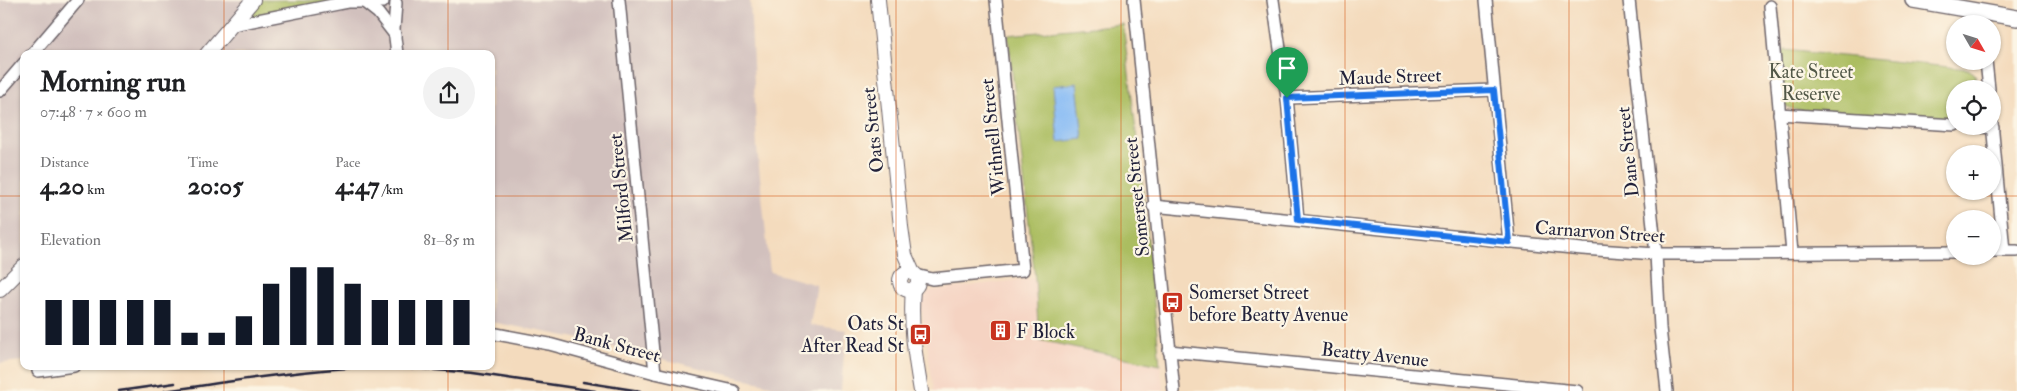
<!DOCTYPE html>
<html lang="en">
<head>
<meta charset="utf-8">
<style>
	body { margin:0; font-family:"IM FELL Double Pica",serif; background:#f2f2f2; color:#202124; height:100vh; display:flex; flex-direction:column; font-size:19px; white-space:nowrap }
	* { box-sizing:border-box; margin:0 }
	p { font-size:16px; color:#757577 }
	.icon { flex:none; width:28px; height:28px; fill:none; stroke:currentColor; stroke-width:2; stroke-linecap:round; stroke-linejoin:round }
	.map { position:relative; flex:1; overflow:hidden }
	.sheet { position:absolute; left:20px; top:50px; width:475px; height:320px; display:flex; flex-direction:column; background:#fff; border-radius:10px; box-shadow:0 1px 4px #0004 }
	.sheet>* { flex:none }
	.needle { width:32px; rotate:129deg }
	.controls { position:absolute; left:1946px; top:15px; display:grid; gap:10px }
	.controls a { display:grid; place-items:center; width:55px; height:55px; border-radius:50%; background:#fff; box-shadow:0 1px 4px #0004; font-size:25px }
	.pin { position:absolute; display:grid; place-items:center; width:42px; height:42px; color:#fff; margin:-51px -21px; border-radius:50% 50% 50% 0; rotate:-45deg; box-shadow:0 0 5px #0007 }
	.pin .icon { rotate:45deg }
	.round { display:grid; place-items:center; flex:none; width:52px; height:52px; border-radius:26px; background:#f2f2f2 }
	.summary { display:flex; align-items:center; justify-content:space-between; height:85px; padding:0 20px }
	h1 { font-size:28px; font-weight:800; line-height:38px }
	.metrics { display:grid; grid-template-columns:repeat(3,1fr); gap:8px; height:85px; padding:5px 20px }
	.metrics div { display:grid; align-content:center }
	.metrics b { font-size:25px; font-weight:800 }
	.metrics small { font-size:14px; font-weight:400 }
	.metrics p { font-size:14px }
	.chart { height:140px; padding:10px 20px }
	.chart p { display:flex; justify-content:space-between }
	.chart svg { width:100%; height:90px; margin-top:5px; stroke:#111827; stroke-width:6 }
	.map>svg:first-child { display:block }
	.built { fill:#f5d3c2 }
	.industrial { fill:#d1c0bd }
	.green { fill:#abbd60; stroke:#66704e }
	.water { fill:#87bbf5; stroke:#546e98 }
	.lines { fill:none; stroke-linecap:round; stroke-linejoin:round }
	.minor-casing { stroke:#6c6368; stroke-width:14 }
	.major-casing { stroke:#6c6368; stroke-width:16 }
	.highway-casing { stroke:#6c6368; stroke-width:18 }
	.minor { stroke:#fff; stroke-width:11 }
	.major { stroke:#fff; stroke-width:14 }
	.highway { stroke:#fff; stroke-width:15 }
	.rail { stroke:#22223b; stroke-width:2.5 }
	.route-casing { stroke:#fff; stroke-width:10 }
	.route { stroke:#1a73e8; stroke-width:6 }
	.grid { fill:none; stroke:#d45411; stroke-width:1; stroke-opacity:0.55 }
	.labels { text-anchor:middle; stroke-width:4.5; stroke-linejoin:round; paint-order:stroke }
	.park-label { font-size:19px; fill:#525848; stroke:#fcf5e5 }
	.street-label { font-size:19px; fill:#22223b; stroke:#fcf5e5 }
	.poi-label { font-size:19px; fill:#22223b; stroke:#fcf5e5; text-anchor:start }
</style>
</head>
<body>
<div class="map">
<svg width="2017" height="391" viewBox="0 0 2017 391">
	<rect width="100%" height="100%" fill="#fcf5e5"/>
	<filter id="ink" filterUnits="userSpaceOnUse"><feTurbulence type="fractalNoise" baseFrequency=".02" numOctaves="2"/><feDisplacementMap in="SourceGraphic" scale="10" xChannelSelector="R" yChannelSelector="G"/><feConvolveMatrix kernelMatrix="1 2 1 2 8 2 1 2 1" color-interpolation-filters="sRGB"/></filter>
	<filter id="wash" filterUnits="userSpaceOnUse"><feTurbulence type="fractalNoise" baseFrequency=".0096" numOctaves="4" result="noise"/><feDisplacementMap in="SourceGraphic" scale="20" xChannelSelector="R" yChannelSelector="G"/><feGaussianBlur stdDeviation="1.12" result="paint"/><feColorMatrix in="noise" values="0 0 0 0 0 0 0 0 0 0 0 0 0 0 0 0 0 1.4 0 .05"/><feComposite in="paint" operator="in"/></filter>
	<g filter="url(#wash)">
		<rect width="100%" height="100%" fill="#f4dbbd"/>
		<path class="built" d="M 1035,278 L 1039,340 L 1160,365 L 1164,391 L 934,391 L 920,298 L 925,297 L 928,291 Z"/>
		<path class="industrial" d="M 0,0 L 750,0 L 757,148 L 770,272 L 817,285 L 810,325 L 846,330 L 841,391 L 794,391 L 572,337 L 491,322 L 491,54 L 24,54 L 24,361 L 0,363 Z"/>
		<g class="green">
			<path d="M 253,0 L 351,0 L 232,25 Z"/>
			<path d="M 1123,24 L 1143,189 L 1160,365 L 1039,340 L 1035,278 L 1008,35 Z"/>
			<path d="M 1785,50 L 1968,69 L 1975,74 L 1977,89 L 1955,89 L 1955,122 L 1795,110 L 1784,105 L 1778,62 Z"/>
		</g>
		<path class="water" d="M 1077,83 L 1083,139 L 1058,142 L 1053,86 Z"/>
	</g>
	<g filter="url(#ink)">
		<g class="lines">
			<defs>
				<g id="minor">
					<path d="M 619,0 L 655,373"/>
					<path d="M 1134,0 L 1174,391"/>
					<path d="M 1273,0 L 1287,98 L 1298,220"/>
					<path d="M 1486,0 L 1509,242"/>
					<path d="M 1629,0 L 1656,254 L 1660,328 L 1667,391"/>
					<path d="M 364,2 L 378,13 L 395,35"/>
					<path d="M 396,3 L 394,29 L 397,54"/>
					<path d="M 1770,6 L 1792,253"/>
					<path d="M 232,25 L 348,2 L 383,2"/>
					<path d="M 32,54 L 78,0"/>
					<path d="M 1986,61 L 1989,89"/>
					<path d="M 0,91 L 24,63"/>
					<path d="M 1287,98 L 1494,90"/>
					<path d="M 1779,114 L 1955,125"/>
					<path d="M 1992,123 L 2004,251"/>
					<path d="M 1969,126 L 1993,128"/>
					<path d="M 1153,206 L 1582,249 L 1656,254 L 1723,254 L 1955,252"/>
					<path d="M 1992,251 L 2017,251"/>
					<path d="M 916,275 L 932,279 L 1023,270 L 996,0"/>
					<path d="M 491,333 L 549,344 L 655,373 L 734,391"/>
					<path d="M 1169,351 L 1577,391"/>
					<path d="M 38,371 L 74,366"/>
				</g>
				<g id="major">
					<path d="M 878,0 L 901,227 L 905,255 L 913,273"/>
					<path d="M 207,54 L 253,0"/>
					<circle cx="909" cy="281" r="9"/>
					<path d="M 913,289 C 910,324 915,357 921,391"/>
					<path d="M 0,290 L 24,266"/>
				</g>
				<path id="highway" d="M 1913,0 L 2017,18"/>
			</defs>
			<use href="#minor" class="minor-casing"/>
			<use href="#major" class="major-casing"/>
			<use href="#highway" class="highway-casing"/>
			<use href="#minor" class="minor"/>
			<use href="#major" class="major"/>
			<use href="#highway" class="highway"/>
			<g class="rail">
				<path d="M 389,366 L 473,373 L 595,391"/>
				<path d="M 583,382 L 640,391"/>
				<path d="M 119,391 L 175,383"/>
				<path d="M 165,391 C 237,380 309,369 382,366"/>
			</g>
		</g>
	</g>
	<g class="lines" filter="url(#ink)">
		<defs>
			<path id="route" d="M 1494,90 L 1509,242 L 1298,220 L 1287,98 Z"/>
		</defs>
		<use href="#route" class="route-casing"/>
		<use href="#route" class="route"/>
	</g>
	<path class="grid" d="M 224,0 L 224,54M 448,0 L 448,54M 672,0 L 672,391M 896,0 L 896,391M 1121,0 L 1121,391M 1345,0 L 1345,391M 1569,0 L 1569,391M 1793,0 L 1793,391M 0,196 L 24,196M 491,196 L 2017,196M 224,366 L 224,391M 448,366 L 448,391"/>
	<defs>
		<symbol id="bus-square" viewBox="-11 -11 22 22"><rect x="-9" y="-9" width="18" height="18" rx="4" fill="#c8321e" stroke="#fcf5e5"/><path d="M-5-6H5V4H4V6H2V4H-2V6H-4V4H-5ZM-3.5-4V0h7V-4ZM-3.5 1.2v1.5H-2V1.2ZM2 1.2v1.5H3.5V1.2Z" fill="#fff"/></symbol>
		<symbol id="building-square" viewBox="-11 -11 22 22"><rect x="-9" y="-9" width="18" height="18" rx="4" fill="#c8321e" stroke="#fcf5e5"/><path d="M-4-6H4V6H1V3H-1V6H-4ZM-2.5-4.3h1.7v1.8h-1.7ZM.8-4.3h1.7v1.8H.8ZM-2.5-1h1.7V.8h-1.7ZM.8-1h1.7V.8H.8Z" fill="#fff"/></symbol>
	</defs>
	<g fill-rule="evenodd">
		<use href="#bus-square" x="1160" y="290" width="25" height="25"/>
		<use href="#building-square" x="988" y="318" width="25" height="25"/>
		<use href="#bus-square" x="908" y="322" width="25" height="25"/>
	</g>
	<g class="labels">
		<g class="park-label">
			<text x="1811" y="78">Kate Street<tspan x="1811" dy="22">Reserve</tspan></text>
		</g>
		<g class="street-label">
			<text transform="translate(1390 76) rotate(-2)" y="7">Maude Street</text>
			<text transform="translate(872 130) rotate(-96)" y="7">Oats Street</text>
			<text transform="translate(992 137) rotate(-96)" y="7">Withnell Street</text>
			<text transform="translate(1627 152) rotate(-96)" y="7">Dane Street</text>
			<text transform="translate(620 188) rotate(-96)" y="7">Milford Street</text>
			<text transform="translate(1136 197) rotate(-96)" y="7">Somerset Street</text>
			<text transform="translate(1600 231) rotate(4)" y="7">Carnarvon Street</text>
			<text transform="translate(617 344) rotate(15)" y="7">Bank Street</text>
			<text transform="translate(1375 354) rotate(6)" y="7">Beatty Avenue</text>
		</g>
		<g class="poi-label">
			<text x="1189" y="299">Somerset Street<tspan x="1189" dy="22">before Beatty Avenue</tspan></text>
			<text x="904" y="330" text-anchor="end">Oats St<tspan x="904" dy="22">After Read St</tspan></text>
			<text x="1016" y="338">F Block</text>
		</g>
	</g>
</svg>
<div class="controls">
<a><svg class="needle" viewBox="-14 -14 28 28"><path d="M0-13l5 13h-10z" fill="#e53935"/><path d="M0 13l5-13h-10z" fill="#757577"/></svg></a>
<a><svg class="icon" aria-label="locate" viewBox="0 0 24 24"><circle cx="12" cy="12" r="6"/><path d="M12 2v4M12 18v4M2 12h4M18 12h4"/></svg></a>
<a>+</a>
<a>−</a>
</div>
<div class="pin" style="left:1287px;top:98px;background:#1e9e55"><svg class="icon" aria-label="arrive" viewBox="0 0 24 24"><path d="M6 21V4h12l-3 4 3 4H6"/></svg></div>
<section class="sheet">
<div class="summary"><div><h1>Morning run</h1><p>07:48 · 7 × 600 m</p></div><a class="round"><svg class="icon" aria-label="share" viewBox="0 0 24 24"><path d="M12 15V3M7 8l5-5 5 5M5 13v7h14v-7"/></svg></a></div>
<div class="metrics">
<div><p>Distance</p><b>4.20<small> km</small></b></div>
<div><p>Time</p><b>20:05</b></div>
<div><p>Pace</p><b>4:47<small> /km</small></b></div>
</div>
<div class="chart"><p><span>Elevation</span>81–85 m</p>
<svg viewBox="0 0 160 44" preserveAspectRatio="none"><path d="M5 44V22M15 44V22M25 44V22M35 44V22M45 44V22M55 44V38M65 44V38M75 44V30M85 44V14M95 44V6M105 44V6M115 44V14M125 44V22M135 44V22M145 44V22M155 44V22"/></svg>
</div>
</section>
</div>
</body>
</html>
